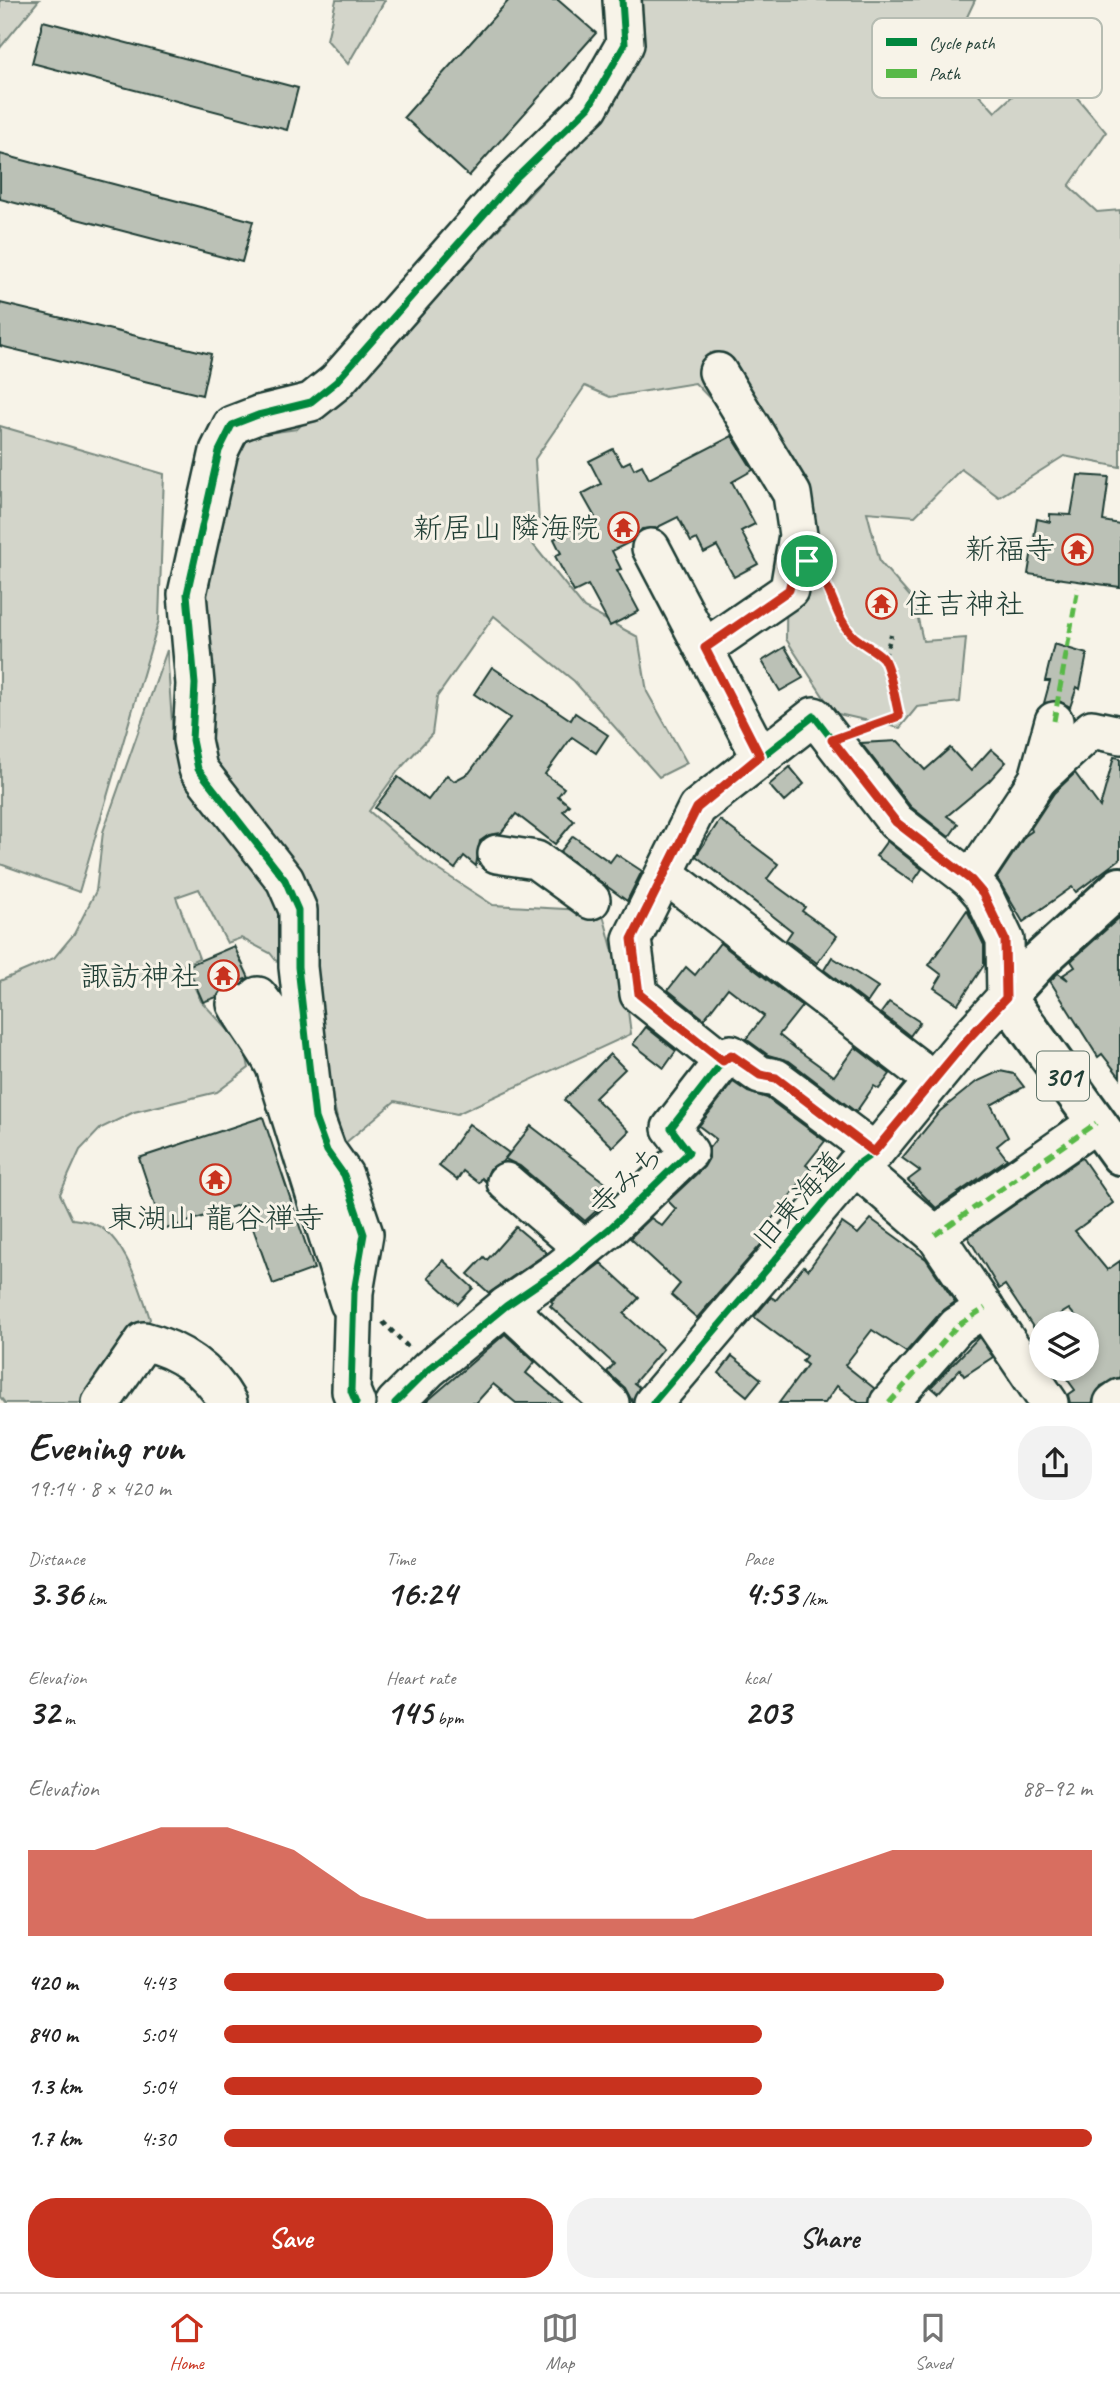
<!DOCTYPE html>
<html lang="en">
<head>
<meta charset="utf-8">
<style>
	body { margin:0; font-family:Caveat,"Klee One",sans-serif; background:#f2f2f2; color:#222; height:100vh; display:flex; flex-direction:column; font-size:26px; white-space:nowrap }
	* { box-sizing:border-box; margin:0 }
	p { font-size:23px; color:#767676 }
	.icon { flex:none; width:38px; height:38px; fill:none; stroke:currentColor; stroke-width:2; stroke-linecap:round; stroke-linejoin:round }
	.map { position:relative; height:1403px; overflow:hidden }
	.side { display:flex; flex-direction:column; background:#fff; flex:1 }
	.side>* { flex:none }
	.tools { position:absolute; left:1029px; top:1311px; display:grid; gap:14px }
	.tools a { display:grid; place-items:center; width:70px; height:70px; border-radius:50%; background:#fff; box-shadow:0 4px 10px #0003; font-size:35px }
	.pin { position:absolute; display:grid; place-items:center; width:60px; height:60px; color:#fff; margin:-30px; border:4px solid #fff; border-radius:50%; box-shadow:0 2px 7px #0007 }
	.round { display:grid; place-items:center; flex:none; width:74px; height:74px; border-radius:28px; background:#f2f2f2 }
	.overview { display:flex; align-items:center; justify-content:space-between; height:119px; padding:0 28px }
	h1 { font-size:38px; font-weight:800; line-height:52px }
	.metrics { display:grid; grid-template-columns:repeat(3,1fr); gap:10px; height:119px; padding:7px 28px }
	.metrics div { display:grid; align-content:center }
	.metrics b { font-size:35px; font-weight:800 }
	.metrics small { font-size:19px; font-weight:400 }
	.metrics p { font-size:19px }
	.chart { height:196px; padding:14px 28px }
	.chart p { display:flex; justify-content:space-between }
	.chart svg { width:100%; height:126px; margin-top:7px; fill:#c8321e; opacity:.7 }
	.action { display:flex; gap:14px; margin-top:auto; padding:14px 28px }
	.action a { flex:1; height:80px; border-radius:28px; background:#c8321e; color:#fff; font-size:28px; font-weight:800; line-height:80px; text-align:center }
	.action a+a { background:#f2f2f2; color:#222 }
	ul { padding:0 28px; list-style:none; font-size:23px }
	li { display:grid; grid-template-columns:112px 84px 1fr; align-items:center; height:52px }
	li i { height:18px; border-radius:9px; background:#c8321e }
	.dock { display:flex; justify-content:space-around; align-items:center; height:98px; border-top:2px solid #e0e0e0; background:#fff; font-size:19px; color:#767676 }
	.dock a { display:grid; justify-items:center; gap:4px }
	.dock .selected { color:#c8321e }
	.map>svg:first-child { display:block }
	.green { fill:#d3d5ca; stroke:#79897f; stroke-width:2 }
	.building { fill:#bbc1b6; stroke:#1f3d34; stroke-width:2 }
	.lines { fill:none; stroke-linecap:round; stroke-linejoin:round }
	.minor-casing { stroke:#1f3d34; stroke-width:42 }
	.highway-casing { stroke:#1f3d34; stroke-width:44 }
	.path { stroke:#1f3d34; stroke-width:4.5; stroke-dasharray:5 5; stroke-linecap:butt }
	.minor { stroke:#f7f3e8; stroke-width:37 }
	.highway { stroke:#f7f3e8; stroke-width:38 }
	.quiet { stroke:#58b947; stroke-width:5; stroke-dasharray:10 5; stroke-linecap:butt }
	.cycleway-casing { stroke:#f7f3e8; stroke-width:11 }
	.cycleway { stroke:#00873e; stroke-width:7 }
	.route-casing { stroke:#fff; stroke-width:14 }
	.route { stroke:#c8321e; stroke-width:9 }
	.labels { text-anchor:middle; stroke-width:6; stroke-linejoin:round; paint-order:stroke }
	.shield { fill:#f7f3e8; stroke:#60746a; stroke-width:2 }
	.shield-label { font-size:28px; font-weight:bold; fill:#1f3d34 }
	.poi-label { font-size:30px; fill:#1f3d34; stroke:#f7f3e8; text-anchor:end }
	.street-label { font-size:30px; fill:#1f3d34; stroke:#f7f3e8 }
	.key { fill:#f7f3e8; stroke:#b6bcb2; stroke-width:2 }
	.key-label { font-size:19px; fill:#1f3d34 }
</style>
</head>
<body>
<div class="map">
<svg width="1120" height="1403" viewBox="0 0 1120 1403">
	<rect width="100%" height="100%" fill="#f7f3e8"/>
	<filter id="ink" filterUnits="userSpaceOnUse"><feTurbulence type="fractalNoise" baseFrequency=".0143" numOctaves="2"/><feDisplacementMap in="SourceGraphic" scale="14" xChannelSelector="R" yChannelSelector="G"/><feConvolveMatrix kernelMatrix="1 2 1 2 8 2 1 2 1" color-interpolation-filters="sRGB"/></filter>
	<g filter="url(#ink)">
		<g class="green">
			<path d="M 0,0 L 39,0 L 0,48 Z"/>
			<path d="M 336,0 L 385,0 L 348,64 L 327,40 Z"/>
			<path d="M 634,0 L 975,0 L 947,59 L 995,112 L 1048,63 L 1106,132 L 1069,186 L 1097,212 L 1120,210 L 1120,467 L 1064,456 L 999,497 L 961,469 L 915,516 L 867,512 L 880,562 L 914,601 L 923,641 L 966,638 L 960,702 L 917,707 L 900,728 L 834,713 L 786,639 L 787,542 L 769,460 L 695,383 L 610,397 L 585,386 L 535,459 L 539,523 L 523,532 L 584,608 L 638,637 L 647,692 L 687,763 L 659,777 L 574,681 L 494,616 L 437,697 L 432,734 L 398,771 L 369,811 L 427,862 L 493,905 L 602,911 L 627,1003 L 631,1034 L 457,1114 L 395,1101 L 343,1145 L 316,1024 L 314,900 L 210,756 L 200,599 L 225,488 L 247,436 L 297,429 L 425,310 L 536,188 L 562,155 Z"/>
			<path d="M 0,426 L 164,474 L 159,620 L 79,892 L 0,864 Z"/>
			<path d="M 167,650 L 173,737 L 197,760 L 285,880 L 282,968 L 270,953 L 241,938 L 227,943 L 199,889 L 176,897 L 199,958 L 184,965 L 201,1001 L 245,1048 L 249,1068 L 217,1092 L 134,1112 L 101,1128 L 80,1150 L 60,1194 L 72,1219 C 79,1220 88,1221 94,1224 C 123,1234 142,1292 150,1319 L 87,1403 L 5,1403 L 0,1397 L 0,981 L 54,958 L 74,934 L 96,891 L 103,832 Z"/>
		</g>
		<g class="building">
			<path d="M 509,0 L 558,0 L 596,33 L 469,176 L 404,117 Z"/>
			<path d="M 43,21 L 298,88 L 287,130 L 32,63 Z"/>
			<path d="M 0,154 L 253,221 L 242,262 L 0,199 Z"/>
			<path d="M 0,303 L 211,354 L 202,395 L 0,346 Z"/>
			<path d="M 732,436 L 753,470 L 732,482 L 755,524 L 741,531 L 758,564 L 734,577 L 717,546 L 704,553 L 697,539 L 691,542 L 678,517 L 656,528 L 642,529 L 632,541 L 612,551 L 621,569 L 617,570 L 639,611 L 610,626 L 588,585 L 574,592 L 555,556 L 561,553 L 554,539 L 595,517 L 582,494 L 601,484 L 589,461 L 613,449 L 622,465 L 630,461 L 634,469 L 642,465 L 649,479 Z"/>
			<path d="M 1078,475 L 1109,477 L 1103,521 L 1120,524 L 1120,587 L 1028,574 L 1037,519 L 1050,522 L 1050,514 L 1071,515 Z"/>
			<path d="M 1054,644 L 1087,654 L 1080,689 L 1077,687 L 1070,707 L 1059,701 L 1044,703 L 1050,681 L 1045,681 Z"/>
			<path d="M 785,647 L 803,678 L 780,691 L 762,661 Z"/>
			<path d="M 492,667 L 571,720 L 575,713 L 608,735 L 596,753 L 572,737 L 545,774 L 564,788 L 558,796 L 569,805 L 563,811 L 574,821 L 555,844 L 516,814 L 501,833 L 489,835 L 480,841 L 476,866 L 464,856 L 455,869 L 375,808 L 398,777 L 428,800 L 447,775 L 454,781 L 469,773 L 510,718 L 474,694 Z"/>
			<path d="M 898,741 L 925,770 L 950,748 L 971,771 L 991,749 L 1006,762 L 989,781 L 947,816 L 958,824 L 949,837 L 911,807 L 861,743 Z"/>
			<path d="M 1114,757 L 1120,758 L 1120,859 L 1076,892 L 1072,887 L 1023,922 L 997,878 L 1025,836 L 1032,831 L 1031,828 L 1054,793 L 1075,773 L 1100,807 Z"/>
			<path d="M 790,767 L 804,784 L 784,802 L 769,785 Z"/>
			<path d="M 720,820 L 778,864 L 767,879 L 805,907 L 802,911 L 837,936 L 817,963 L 786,940 L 792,931 L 696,856 Z"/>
			<path d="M 573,836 L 610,862 L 616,854 L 642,871 L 627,901 L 560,852 Z"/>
			<path d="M 887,841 L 922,869 L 913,882 L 876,856 Z"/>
			<path d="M 967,910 L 984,945 L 984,965 L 958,1004 L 934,988 L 942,975 L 929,965 Z"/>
			<path d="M 1120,917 L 1120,1077 L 1102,1054 L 1098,1057 L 1050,981 L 1058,973 L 1068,980 L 1063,975 L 1075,967 L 1071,961 Z"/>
			<path d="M 720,943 L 802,1006 L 779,1035 L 795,1048 L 834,1076 L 855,1047 L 890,1074 L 879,1089 L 874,1086 L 856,1112 L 789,1061 L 768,1055 L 746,1039 L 764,1016 L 728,988 L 704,1019 L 668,990 L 686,967 L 695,975 Z"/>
			<path d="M 234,946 L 249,978 L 226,985 L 217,997 L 203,1002 L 187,966 Z"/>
			<path d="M 832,957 L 878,987 L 867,1003 L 824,970 Z"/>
			<path d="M 889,1002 L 920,1022 L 910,1036 L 881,1013 Z"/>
			<path d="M 646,1027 L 676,1051 L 664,1068 L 633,1044 Z"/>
			<path d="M 610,1054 L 625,1069 L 595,1098 L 629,1131 L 613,1147 L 564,1100 Z"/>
			<path d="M 1000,1071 L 1014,1074 L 1024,1087 L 991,1105 L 1008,1137 L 997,1146 L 1007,1159 L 936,1208 L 908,1180 L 920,1171 L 902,1158 L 940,1111 L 976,1082 Z"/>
			<path d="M 733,1082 L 748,1092 L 767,1098 L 825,1141 L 806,1165 L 811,1169 L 760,1234 L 766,1239 L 697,1318 L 671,1295 L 680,1284 L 630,1238 L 651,1218 L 662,1226 L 676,1209 L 668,1201 L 704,1167 L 709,1158 L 709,1148 L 716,1139 L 699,1126 Z"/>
			<path d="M 263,1117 L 314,1269 L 273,1284 L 244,1203 L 163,1230 L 139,1158 Z"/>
			<path d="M 469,1124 L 509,1153 L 502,1162 L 490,1169 L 485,1181 L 482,1178 L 479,1183 L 463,1171 L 457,1180 L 439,1166 Z"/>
			<path d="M 531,1126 L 617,1192 L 585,1221 L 520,1166 L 505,1159 Z"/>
			<path d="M 1082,1158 L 1113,1203 L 1075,1231 L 1107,1270 L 1120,1261 L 1120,1377 L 1101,1386 L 1092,1403 L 1070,1403 L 1068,1395 L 1075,1390 L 1059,1368 L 1087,1368 L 1087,1323 L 1081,1323 L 1069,1309 L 1035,1330 L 1005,1285 L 999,1289 L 968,1237 Z"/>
			<path d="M 871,1219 L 926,1259 L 955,1302 L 941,1312 L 906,1352 L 872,1330 L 845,1365 L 874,1388 L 869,1403 L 859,1403 L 837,1386 L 825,1403 L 779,1403 L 807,1365 L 802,1361 L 806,1356 L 754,1317 L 771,1297 L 776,1300 L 804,1266 L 808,1270 L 842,1223 L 858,1234 Z"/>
			<path d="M 516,1227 L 547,1253 L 489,1293 L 468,1274 L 484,1257 L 487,1260 Z"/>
			<path d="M 443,1260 L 473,1288 L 458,1304 L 428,1277 Z"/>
			<path d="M 601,1263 L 639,1298 L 624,1314 L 663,1349 L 634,1383 L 639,1387 L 633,1403 L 625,1388 L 607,1372 L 614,1364 L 550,1306 L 553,1303 L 551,1301 Z"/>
			<path d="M 505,1334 L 535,1362 L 526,1373 L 562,1403 L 516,1403 L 493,1384 L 476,1403 L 425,1403 Z"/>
			<path d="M 979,1337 L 993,1357 L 964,1376 L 960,1369 L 938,1393 L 931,1387 Z"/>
			<path d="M 732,1356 L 761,1379 L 747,1396 L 719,1373 Z"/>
		</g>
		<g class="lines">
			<defs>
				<g id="minor">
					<path d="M 651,548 L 760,756"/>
					<path d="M 705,648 L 789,590 L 798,535 L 792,494 L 718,372"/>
					<path d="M 1038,779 L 1092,729 L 1120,735"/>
					<path d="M 497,854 L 536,860 L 591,900"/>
					<path d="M 666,875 L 933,1080"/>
					<path d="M 971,880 L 1038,779 L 1054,721"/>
					<path d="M 258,996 L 302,1055"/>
					<path d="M 236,1004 C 248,1027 264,1044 275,1067 L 349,1303"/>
					<path d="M 723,1061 L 731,1054 L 760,1075 L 776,1078 L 875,1152"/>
					<path d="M 855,1166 L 935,1235 L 1049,1403"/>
					<path d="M 506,1182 L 584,1249"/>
					<path d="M 935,1235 L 1096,1123"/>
					<path d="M 506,1306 L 610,1403"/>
					<path d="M 101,1403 L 144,1341 C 180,1350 210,1371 228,1403"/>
					<path d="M 356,1403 L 351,1391 L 354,1292 L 364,1234 L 344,1175 L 327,1151 L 315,1118 L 298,967 L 298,910 L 285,880 L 198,769 L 192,740 L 195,684 L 187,594 L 219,451 L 232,425 L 258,415 L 311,402 L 336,382 L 517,177 L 589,107 L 625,44 L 622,0"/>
					<path d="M 395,1403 L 429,1369 L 506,1306 L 560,1269 L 609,1229 L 689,1152 L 671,1128 L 723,1061 L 639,994 L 632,939 L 697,808 L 814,716 L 896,822 L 971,880 L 983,894 L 1005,940 L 1006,997 L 967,1040 L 875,1152 L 855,1166 L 653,1403"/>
					<path d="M 889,1403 L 957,1326 L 985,1308"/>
					<path d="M 1113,1403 L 1120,1398"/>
				</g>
				<path id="highway" d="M 1120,887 L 1040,960 L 1006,997 L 1120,1155"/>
			</defs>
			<use href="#minor" class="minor-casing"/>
			<use href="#highway" class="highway-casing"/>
			<g class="path">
				<path d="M 821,576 C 831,589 833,602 840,617 C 849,636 868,647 884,660"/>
				<path d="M 863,729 L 899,716 L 884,660 L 891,635"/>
				<path d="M 383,1322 L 409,1348"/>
			</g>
			<use href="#minor" class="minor"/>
			<use href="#highway" class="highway"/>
			<g class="quiet">
				<path d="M 1054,721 L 1078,588"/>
				<path d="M 935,1235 L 1096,1123"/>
				<path d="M 889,1403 L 957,1326 L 985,1308"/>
			</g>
			<defs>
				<g id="cycleway">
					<path d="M 356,1403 L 351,1391 L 354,1292 L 364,1234 L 344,1175 L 327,1151 L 315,1118 L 298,967 L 298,910 L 285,880 L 198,769 L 192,740 L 195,684 L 187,594 L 219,451 L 232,425 L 258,415 L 311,402 L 336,382 L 517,177 L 589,107 L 625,44 L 622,0"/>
					<path d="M 395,1403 L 429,1369 L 506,1306 L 560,1269 L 609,1229 L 689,1152 L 671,1128 L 723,1061 L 639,994 L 632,939 L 697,808 L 814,716 L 896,822 L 971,880 L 983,894 L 1005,940 L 1006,997 L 967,1040 L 875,1152 L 855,1166 L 653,1403"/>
				</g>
			</defs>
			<use href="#cycleway" class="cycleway-casing"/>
			<use href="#cycleway" class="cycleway"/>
		</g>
	</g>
	<g class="lines" filter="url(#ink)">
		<defs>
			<path id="route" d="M 797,558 C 833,570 829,611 852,635 C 861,644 875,649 883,658 C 890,668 896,703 899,716 L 832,740 L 896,822 L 971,880 L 983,894 L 1005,940 L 1006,998 L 967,1040 L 874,1152 L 776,1078 L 760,1075 L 731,1055 L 723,1061 L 639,994 L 632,939 L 697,808 L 760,756 L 705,648 L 789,590 Z"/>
		</defs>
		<use href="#route" class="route-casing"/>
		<use href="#route" class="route"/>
	</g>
	<defs>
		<symbol id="temple-ring" viewBox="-11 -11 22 22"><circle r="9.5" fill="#f7f3e8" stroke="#c8321e" stroke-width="1.5"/><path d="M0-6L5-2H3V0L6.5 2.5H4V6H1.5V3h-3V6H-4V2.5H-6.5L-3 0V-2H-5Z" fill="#c8321e"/></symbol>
	</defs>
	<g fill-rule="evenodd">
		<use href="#temple-ring" x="606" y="510" width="35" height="35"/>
		<use href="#temple-ring" x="1060" y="532" width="35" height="35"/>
		<use href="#temple-ring" x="864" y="586" width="35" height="35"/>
		<use href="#temple-ring" x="206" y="958" width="35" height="35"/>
		<use href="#temple-ring" x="198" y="1162" width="35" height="35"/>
	</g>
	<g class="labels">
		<rect class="shield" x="1037" y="1051.5" width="52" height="49" rx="5"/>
		<g class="shield-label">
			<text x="1063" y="1086">301</text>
		</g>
		<g class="poi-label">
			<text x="600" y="538">新居山 隣海院</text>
			<text x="1055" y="559">新福寺</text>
			<text x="905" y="614" text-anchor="start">住吉神社</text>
			<text x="200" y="986">諏訪神社</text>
			<text x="216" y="1228" text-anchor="middle">東湖山 龍谷禅寺</text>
		</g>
		<g class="street-label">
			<text transform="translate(626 1180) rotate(-43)" y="10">寺みち</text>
			<text transform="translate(798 1200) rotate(-49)" y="10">旧東海道</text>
		</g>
	</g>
	<rect x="872" y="18" width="230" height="80" rx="10" class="key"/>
	<rect x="886" y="38" width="31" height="8" fill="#00873e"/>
	<rect x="886" y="69" width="31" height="9" fill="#58b947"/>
	<g class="key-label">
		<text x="929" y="49">Cycle path</text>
		<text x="929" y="80">Path</text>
	</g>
</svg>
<div class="tools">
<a><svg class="icon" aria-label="layers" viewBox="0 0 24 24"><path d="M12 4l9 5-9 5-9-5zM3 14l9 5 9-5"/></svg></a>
</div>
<div class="pin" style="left:807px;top:561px;background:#1e9e55"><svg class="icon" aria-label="arrive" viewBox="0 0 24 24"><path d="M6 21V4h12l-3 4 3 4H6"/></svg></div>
</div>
<section class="side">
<div class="overview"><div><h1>Evening run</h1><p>19:14 · 8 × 420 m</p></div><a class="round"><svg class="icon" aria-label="share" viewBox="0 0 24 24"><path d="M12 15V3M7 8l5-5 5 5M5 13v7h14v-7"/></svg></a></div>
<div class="metrics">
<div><p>Distance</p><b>3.36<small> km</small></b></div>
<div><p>Time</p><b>16:24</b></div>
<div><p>Pace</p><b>4:53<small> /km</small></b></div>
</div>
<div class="metrics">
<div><p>Elevation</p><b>32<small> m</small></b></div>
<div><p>Heart rate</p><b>145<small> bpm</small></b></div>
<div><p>kcal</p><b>203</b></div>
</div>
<div class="chart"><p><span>Elevation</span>88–92 m</p>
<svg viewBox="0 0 160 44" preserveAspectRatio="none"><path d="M0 44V14L10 14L20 6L30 6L40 14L50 30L60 38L70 38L80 38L90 38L100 38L110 30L120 22L130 14L140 14L150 14L160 14V44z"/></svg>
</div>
<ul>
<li><b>420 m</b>4:43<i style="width:83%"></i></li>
<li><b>840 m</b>5:04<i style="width:62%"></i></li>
<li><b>1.3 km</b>5:04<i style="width:62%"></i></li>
<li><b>1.7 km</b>4:30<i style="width:100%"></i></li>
</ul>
<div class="action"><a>Save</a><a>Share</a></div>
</section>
<nav class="dock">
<a class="selected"><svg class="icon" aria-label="home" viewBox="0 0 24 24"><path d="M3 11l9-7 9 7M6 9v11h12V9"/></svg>Home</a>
<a><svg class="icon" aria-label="map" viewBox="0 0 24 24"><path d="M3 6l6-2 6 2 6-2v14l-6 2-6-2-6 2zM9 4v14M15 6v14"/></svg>Map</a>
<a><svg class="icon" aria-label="saved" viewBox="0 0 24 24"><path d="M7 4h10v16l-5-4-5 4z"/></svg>Saved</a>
</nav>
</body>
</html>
